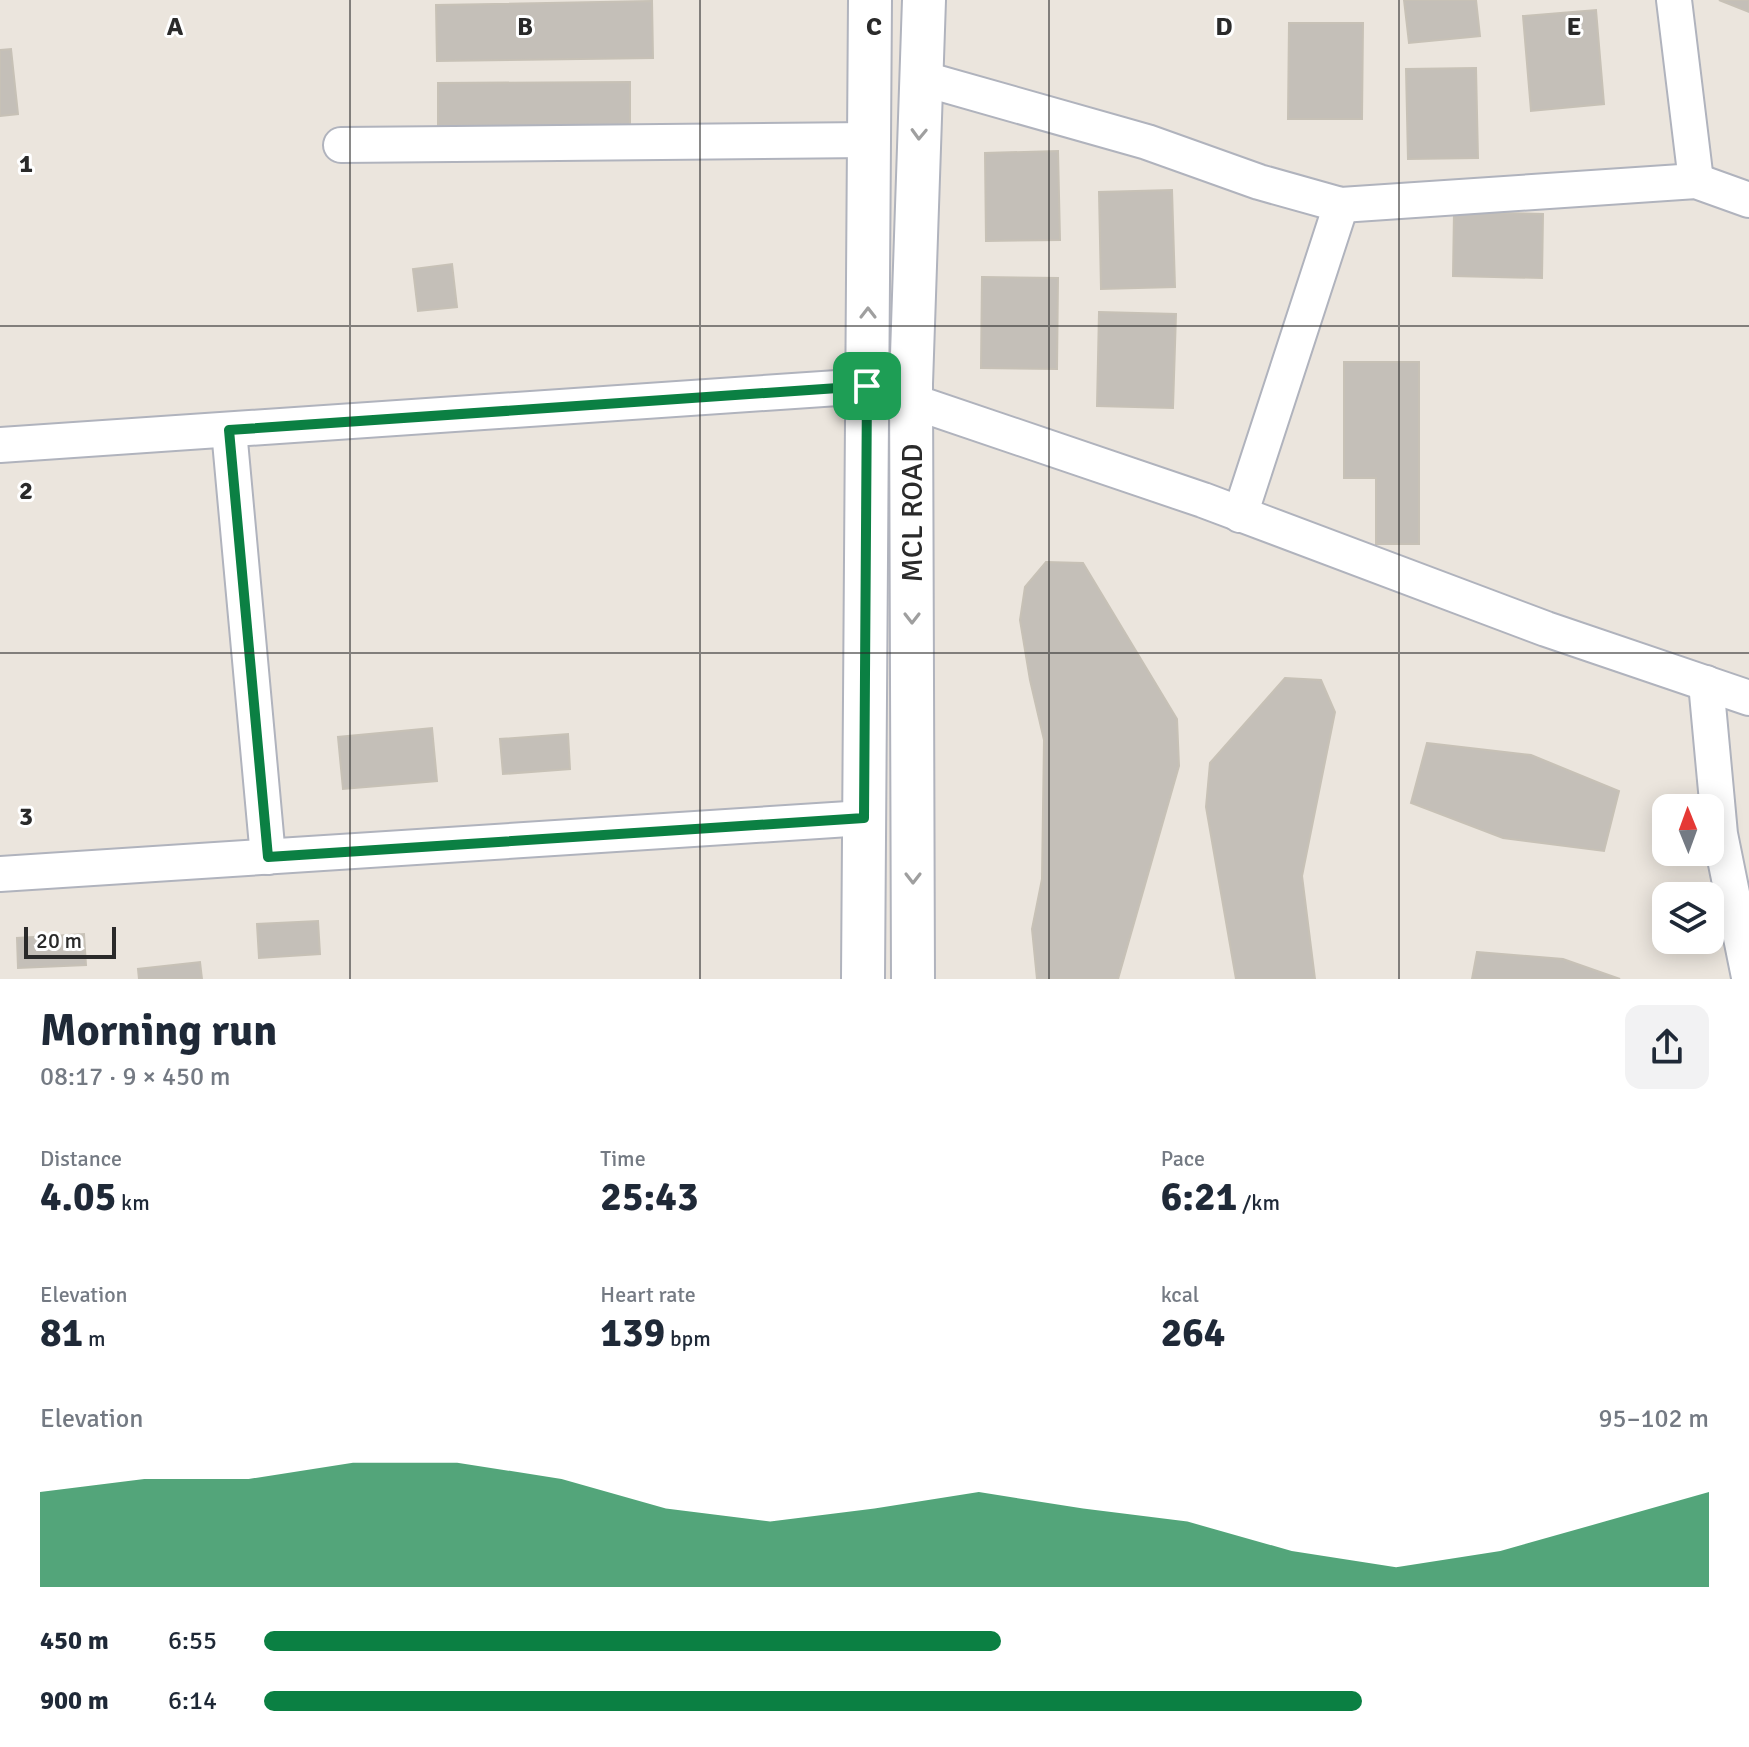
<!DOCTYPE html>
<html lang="en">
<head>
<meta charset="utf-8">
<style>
	body { margin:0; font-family:Signika,sans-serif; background:#f2f2f3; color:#1f2937; height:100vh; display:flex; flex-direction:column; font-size:30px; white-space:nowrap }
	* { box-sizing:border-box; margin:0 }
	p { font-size:26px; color:#747a83 }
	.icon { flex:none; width:44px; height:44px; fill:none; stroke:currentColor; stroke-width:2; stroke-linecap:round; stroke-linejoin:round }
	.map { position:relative; height:979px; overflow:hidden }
	.drawer { display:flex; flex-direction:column; background:#fff; flex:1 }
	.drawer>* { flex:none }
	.needle { width:52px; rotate:359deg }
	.tools { position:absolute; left:1652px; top:794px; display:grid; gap:16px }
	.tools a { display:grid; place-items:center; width:72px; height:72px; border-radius:16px; background:#fff; box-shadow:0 4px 20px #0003; font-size:40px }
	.scale { position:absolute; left:24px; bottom:20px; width:92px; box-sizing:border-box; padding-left:8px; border:4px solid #2a2a2a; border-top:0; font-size:22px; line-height:28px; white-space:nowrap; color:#2a2a2a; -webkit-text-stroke:6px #fff; paint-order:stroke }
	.pin { position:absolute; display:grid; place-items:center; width:68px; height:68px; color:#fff; margin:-34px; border-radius:16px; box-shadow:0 4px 12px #0006 }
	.round { display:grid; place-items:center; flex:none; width:84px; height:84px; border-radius:16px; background:#f2f2f3 }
	.headline { display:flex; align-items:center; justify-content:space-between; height:136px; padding:0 40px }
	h1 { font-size:44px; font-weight:700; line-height:60px }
	.stats { display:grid; grid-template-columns:repeat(3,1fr); gap:12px; height:136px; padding:8px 40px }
	.stats div { display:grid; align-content:center }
	.stats b { font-size:40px; font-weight:700 }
	.stats small { font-size:22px; font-weight:400 }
	.stats p { font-size:22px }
	.chart { height:224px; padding:16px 40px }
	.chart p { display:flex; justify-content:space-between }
	.chart svg { width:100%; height:144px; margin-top:8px; fill:#0b8043; opacity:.7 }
	ul { padding:0 40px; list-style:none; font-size:26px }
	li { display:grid; grid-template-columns:128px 96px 1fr; align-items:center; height:60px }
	li i { height:20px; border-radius:10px; background:#0b8043 }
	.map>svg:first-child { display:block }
	.building { fill:#c4bfb8; stroke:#c7c1b6; stroke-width:2 }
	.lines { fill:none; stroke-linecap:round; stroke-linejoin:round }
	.minor-casing { stroke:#b0b3bd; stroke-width:38 }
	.tertiary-casing { stroke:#b0b3bd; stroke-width:46 }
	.minor { stroke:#fff; stroke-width:34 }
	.tertiary { stroke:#fff; stroke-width:42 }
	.oneway { stroke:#9f9f9f }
	.route-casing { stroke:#fff; stroke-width:16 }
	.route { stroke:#0b8043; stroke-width:10 }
	.grid { fill:none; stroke:#2a2a2a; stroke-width:2; stroke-opacity:0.55 }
	.labels { text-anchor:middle; stroke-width:6; stroke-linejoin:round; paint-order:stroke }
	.street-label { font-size:30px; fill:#2a2a2a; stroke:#fff }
	.grid-label { font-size:26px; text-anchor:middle; font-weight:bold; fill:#2a2a2a; stroke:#fff; stroke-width:6; stroke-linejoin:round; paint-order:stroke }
</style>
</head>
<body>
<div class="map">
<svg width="1749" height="979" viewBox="0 0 1749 979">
	<rect width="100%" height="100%" fill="#ebe5dd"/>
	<g class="building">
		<path d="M 1404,0 L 1476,0 L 1480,36 L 1409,43 Z"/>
		<path d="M 1719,0 L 1749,0 L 1749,12 Z"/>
		<path d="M 652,1 L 653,58 L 437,61 L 436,5 Z"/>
		<path d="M 1596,10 L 1604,104 L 1531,111 L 1523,16 Z"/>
		<path d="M 1289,23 L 1363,23 L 1362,119 L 1288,119 Z"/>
		<path d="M 11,49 L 18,114 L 0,116 L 0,50 Z"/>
		<path d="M 1476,68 L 1478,158 L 1408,159 L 1406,69 Z"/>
		<path d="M 630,82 L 630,125 L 438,127 L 438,83 Z"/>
		<path d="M 1058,151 L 1060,240 L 986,241 L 985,153 Z"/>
		<path d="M 1172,190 L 1175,287 L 1101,289 L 1099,192 Z"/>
		<path d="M 1454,212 L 1543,214 L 1542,278 L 1453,276 Z"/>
		<path d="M 452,264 L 457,307 L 418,311 L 413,269 Z"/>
		<path d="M 982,277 L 1058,278 L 1057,369 L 981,368 Z"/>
		<path d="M 1099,312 L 1176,314 L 1173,408 L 1097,406 Z"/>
		<path d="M 1344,362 L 1419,362 L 1419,544 L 1376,544 L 1376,478 L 1344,478 Z"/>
		<path d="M 1046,562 L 1083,563 L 1177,719 L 1179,766 L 1118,979 L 1037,979 L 1032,929 L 1042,879 L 1044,740 L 1030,680 L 1020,620 L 1025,587 Z"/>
		<path d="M 1285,678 L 1321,680 L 1335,712 L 1302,876 L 1315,979 L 1236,979 L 1206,807 L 1210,763 Z"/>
		<path d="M 432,728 L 437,781 L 343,789 L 338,737 Z"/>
		<path d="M 568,734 L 570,769 L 503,774 L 500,739 Z"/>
		<path d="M 1427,743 L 1531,755 L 1619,791 L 1604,851 L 1503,838 L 1411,803 Z"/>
		<path d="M 318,921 L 320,954 L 259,958 L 257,924 Z"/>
		<path d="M 84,934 L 86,965 L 18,968 L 17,938 Z"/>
		<path d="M 1477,952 L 1563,959 L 1620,979 L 1472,979 Z"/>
		<path d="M 200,962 L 202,979 L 139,979 L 138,969 Z"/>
	</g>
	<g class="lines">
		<defs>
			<g id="minor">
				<path d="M 1674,0 L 1696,181"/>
				<path d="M 921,78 L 1147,142 L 1259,182 L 1341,205 L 1696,181 L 1749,200"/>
				<path d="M 341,145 L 869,140"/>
				<path d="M 229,430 L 268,857"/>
				<path d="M 0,445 L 867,386 L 1203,500 L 1546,629 L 1749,698"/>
				<path d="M 1240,515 L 1341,205"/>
				<path d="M 1706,683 L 1720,834 L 1749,977"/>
				<path d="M 0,874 L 864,818"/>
			</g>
			<g id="tertiary">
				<path d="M 863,979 L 870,0"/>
				<path d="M 913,979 L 911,384 L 924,0"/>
			</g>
		</defs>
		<use href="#minor" class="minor-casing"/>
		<use href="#tertiary" class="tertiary-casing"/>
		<use href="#minor" class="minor"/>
		<use href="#tertiary" class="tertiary"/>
	</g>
	<defs><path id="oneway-chevron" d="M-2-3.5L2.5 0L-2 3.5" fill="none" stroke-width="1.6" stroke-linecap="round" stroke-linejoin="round" transform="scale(2)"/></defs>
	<g class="oneway">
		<use href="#oneway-chevron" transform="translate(919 134) rotate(92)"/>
		<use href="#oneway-chevron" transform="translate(868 313) rotate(-90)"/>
		<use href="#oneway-chevron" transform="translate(912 618) rotate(90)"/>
		<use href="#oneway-chevron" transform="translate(913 878) rotate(90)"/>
	</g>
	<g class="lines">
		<defs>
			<path id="route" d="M 867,386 L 864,818 L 268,857 L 229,430 Z"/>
		</defs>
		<use href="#route" class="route-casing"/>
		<use href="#route" class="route"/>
	</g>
	<path class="grid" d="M 350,0 L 350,979M 700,0 L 700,979M 1049,0 L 1049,979M 1399,0 L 1399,979M 0,326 L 1749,326M 0,653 L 1749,653"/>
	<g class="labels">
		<g class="street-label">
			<text transform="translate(912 513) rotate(-90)" y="10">MCL ROAD</text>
		</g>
	</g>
	<g class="grid-label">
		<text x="175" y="35">A</text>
		<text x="525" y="35">B</text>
		<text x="874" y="35">C</text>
		<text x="1224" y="35">D</text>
		<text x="1574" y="35">E</text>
		<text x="26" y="172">1</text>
		<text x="26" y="499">2</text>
		<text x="26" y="825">3</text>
	</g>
</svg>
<div class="tools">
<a><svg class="needle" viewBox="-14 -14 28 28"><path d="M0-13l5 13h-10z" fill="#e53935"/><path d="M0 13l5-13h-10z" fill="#747a83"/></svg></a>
<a><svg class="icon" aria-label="layers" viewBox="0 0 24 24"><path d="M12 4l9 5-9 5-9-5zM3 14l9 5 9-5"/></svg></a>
</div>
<div class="scale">20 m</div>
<div class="pin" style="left:867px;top:386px;background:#1e9e55"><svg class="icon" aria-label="arrive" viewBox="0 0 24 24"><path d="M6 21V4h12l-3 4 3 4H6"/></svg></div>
</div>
<section class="drawer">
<div class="headline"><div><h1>Morning run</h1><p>08:17 · 9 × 450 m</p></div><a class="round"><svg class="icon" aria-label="share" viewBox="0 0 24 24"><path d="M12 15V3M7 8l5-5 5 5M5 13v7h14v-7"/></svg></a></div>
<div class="stats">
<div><p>Distance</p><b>4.05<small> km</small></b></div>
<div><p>Time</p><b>25:43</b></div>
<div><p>Pace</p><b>6:21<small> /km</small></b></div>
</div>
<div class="stats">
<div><p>Elevation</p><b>81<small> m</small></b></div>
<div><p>Heart rate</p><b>139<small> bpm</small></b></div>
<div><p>kcal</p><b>264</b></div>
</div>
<div class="chart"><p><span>Elevation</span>95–102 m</p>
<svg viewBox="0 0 160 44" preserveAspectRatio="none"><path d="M0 44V15L10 11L20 11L30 6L40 6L50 11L60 20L70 24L80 20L90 15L100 20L110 24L120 33L130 38L140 33L150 24L160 15V44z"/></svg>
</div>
<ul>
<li><b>450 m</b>6:55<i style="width:51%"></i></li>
<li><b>900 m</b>6:14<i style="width:76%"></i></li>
</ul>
</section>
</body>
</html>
